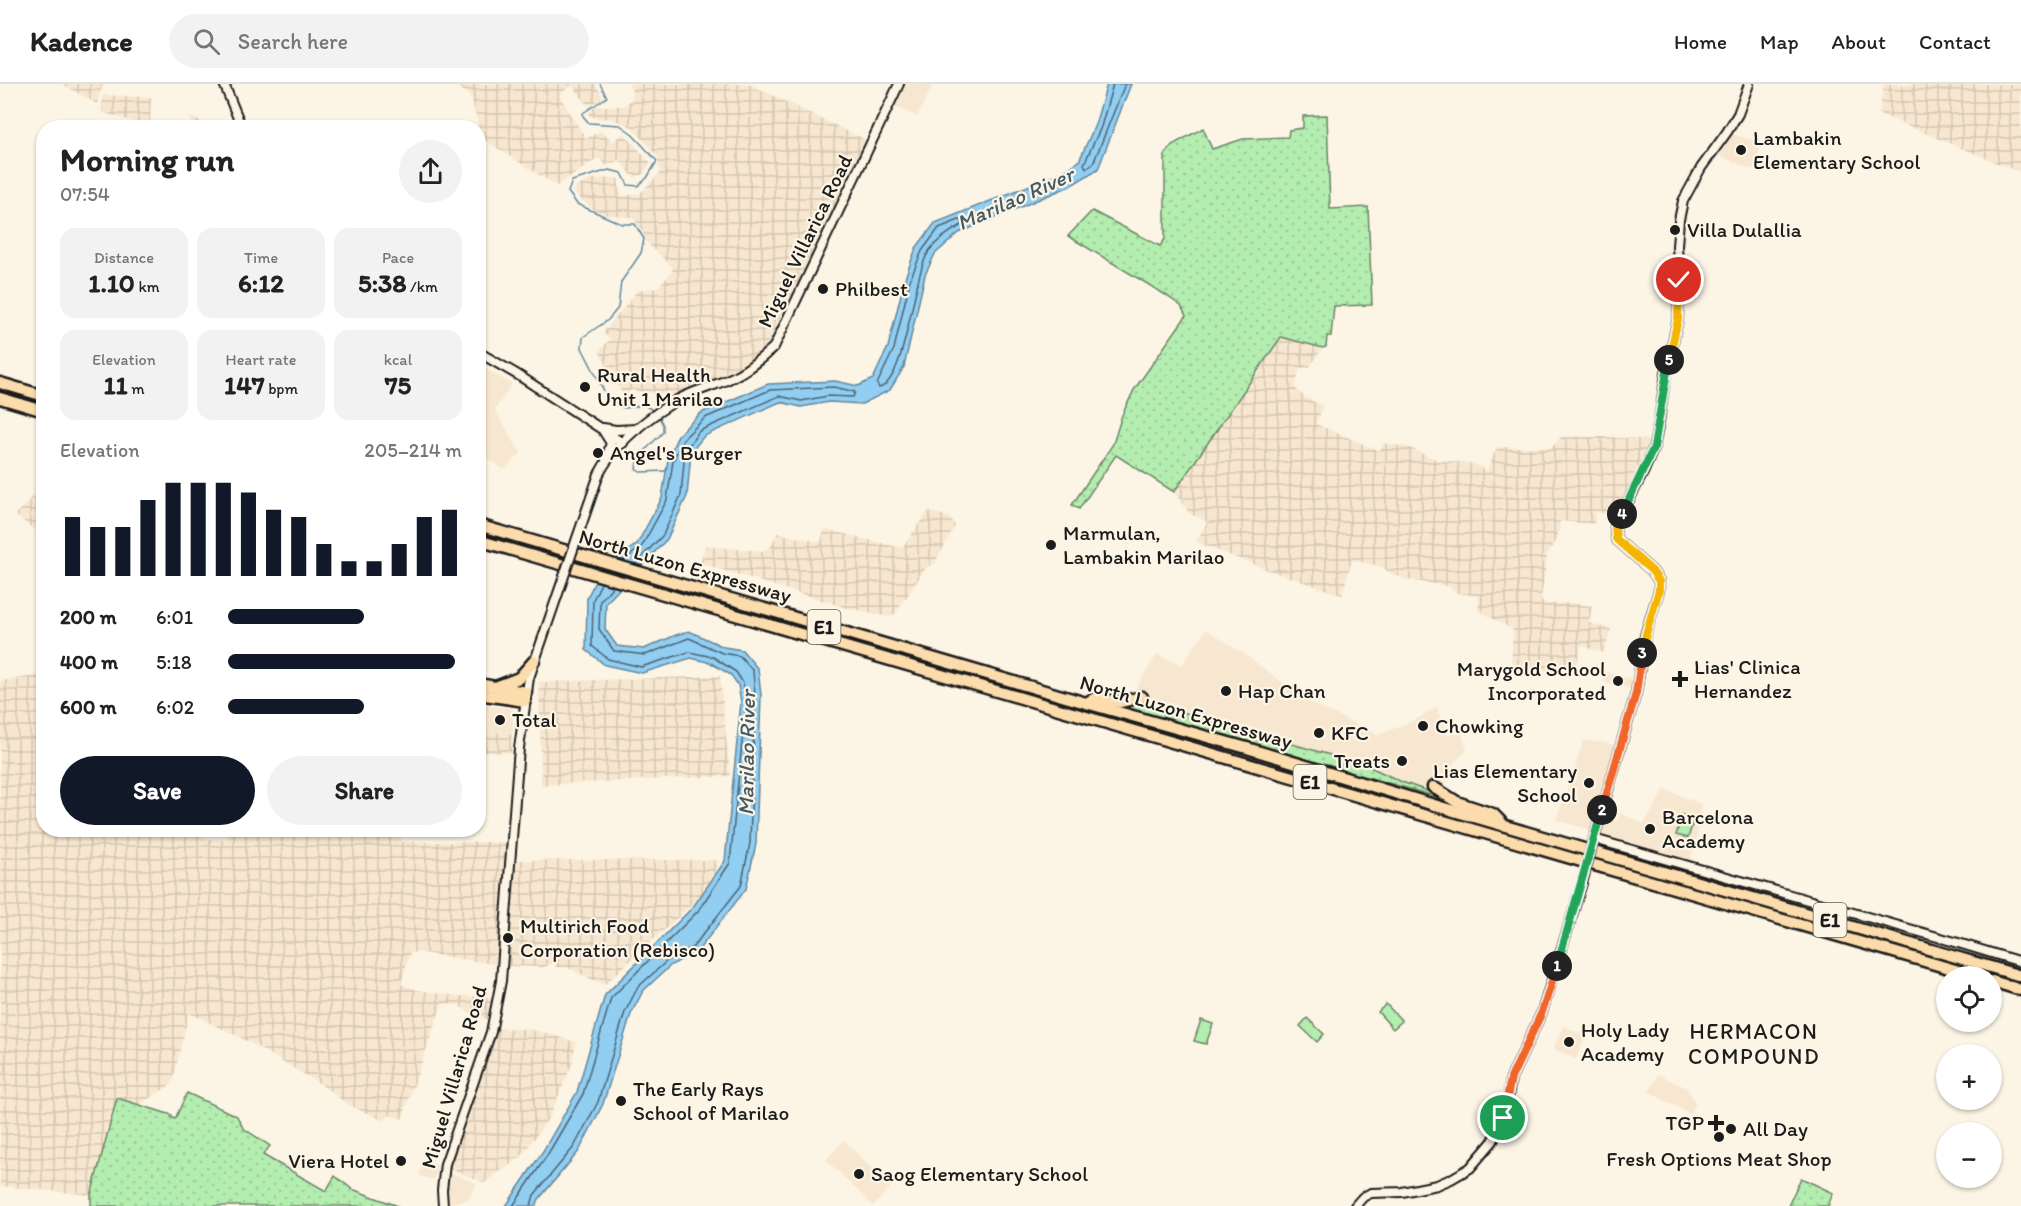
<!DOCTYPE html>
<html lang="en">
<head>
<meta charset="utf-8">
<style>
	body { margin:0; font-family:Itim,sans-serif; background:#f2f2f2; color:#222; height:100vh; display:flex; flex-direction:column; font-size:22px; white-space:nowrap }
	* { box-sizing:border-box; margin:0 }
	p { font-size:20px; color:#767676 }
	.icon { flex:none; width:33px; height:33px; fill:none; stroke:currentColor; stroke-width:2; stroke-linecap:round; stroke-linejoin:round }
	.map { position:relative; flex:1; overflow:hidden }
	.drawer { position:absolute; left:36px; top:36px; width:450px; height:717px; display:flex; flex-direction:column; background:#fff; border-radius:24px; box-shadow:0 2px 4px #0004 }
	.drawer>* { flex:none }
	.buttons { position:absolute; left:1936px; top:882px; display:grid; gap:12px }
	.buttons a { display:grid; place-items:center; width:66px; height:66px; border-radius:50%; background:#fff; box-shadow:0 2px 4px #0004; font-size:30px }
	.pin { position:absolute; display:grid; place-items:center; width:51px; height:51px; color:#fff; margin:-26px; border:3px solid #fff; border-radius:50%; box-shadow:0 2px 6px #0007 }
	.km { position:absolute; width:30px; height:30px; margin:-15px; border-radius:50%; background:#222; color:#fff; font-size:16px; line-height:30px; text-align:center }
	.round { display:grid; place-items:center; flex:none; width:63px; height:63px; border-radius:32px; background:#f2f2f2 }
	.overview { display:flex; align-items:center; justify-content:space-between; height:102px; padding:0 24px }
	h1 { font-size:33px; font-weight:700; line-height:45px }
	.stats { display:grid; grid-template-columns:repeat(3,1fr); gap:9px; height:102px; padding:6px 24px }
	.stats div { display:grid; align-content:center; border-radius:15px; background:#f2f2f2; text-align:center }
	.stats b { font-size:26px; font-weight:700 }
	.stats small { font-size:16px; font-weight:400 }
	.stats p { font-size:16px }
	.chart { height:168px; padding:12px 24px }
	.chart p { display:flex; justify-content:space-between }
	.chart svg { width:100%; height:108px; margin-top:6px; stroke:#111827; stroke-width:6 }
	.primary-button { display:flex; gap:12px; margin-top:auto; padding:12px 24px }
	.primary-button a { flex:1; height:69px; border-radius:36px; background:#111827; color:#fff; font-size:24px; font-weight:700; line-height:69px; text-align:center }
	.primary-button a+a { background:#f2f2f2; color:#222 }
	ul { padding:0 24px; list-style:none; font-size:20px }
	li { display:grid; grid-template-columns:96px 72px 1fr; align-items:center; height:45px }
	li i { height:15px; border-radius:8px; background:#111827 }
	header { display:flex; align-items:center; gap:36px; box-sizing:border-box; height:84px; padding:0 30px; background:#fff; border-bottom:2px solid #e0e0e0 }
	header strong { font-size:28px }
	nav { display:flex; gap:33px; margin-inline-start:auto; font-size:21px }
	.search { width:420px; height:54px; background:#f2f2f2; display:flex; align-items:center; gap:15px; box-sizing:border-box; padding:0 21px; border-radius:33px; color:#767676; font-size:22px }
	.map>svg:first-child { display:block }
	.built { fill:#f8e7d0 }
	.industrial { fill:url(#industrial-grid) }
	.grass { fill:url(#grass-dots); stroke:#688466; stroke-width:1.5 }
	.pitch { fill:#b4edb0; stroke:#688466; stroke-width:1.5 }
	.water { fill:#91cef2; stroke:#62879c; stroke-width:1.5 }
	.lines { fill:none; stroke-linecap:round; stroke-linejoin:round }
	.shore { stroke:#4b6372; stroke-width:1.5 }
	.stream { stroke:#62879c; stroke-width:1.5 }
	.secondary-casing { stroke:#1c1c1c; stroke-width:12 }
	.highway-casing { stroke:#1c1c1c; stroke-width:15 }
	.secondary { stroke:#fcf5e5; stroke-width:8 }
	.highway { stroke:#fcdcac; stroke-width:10 }
	.secondary-bridge-casing { stroke:#1c1c1c; stroke-width:12; stroke-linecap:butt }
	.secondary-bridge { stroke:#fcf5e5; stroke-width:8 }
	.split-1-casing { stroke:#fff; stroke-width:12 }
	.split-2-casing { stroke:#fff; stroke-width:12 }
	.split-3-casing { stroke:#fff; stroke-width:12 }
	.split-4-casing { stroke:#fff; stroke-width:12 }
	.split-5-casing { stroke:#fff; stroke-width:12 }
	.split-6-casing { stroke:#fff; stroke-width:12 }
	.split-1 { stroke:#f0652b; stroke-width:8 }
	.split-2 { stroke:#22a559; stroke-width:8 }
	.split-3 { stroke:#f0652b; stroke-width:8 }
	.split-4 { stroke:#f5b400; stroke-width:8 }
	.split-5 { stroke:#22a559; stroke-width:8 }
	.split-6 { stroke:#f5b400; stroke-width:8 }
	.poi-dot { fill:#1c1c1c; stroke:#fcf5e5; stroke-width:2 }
	.labels { text-anchor:middle; stroke-width:4.5; stroke-linejoin:round; paint-order:stroke }
	.shield { fill:#fcf5e5; stroke:#5f5d58; stroke-width:1.5 }
	.shield-label { font-size:20px; font-weight:bold; fill:#1c1c1c }
	.poi-label { font-size:21px; fill:#1c1c1c; stroke:#fcf5e5; text-anchor:start }
	.street-label { font-size:21px; fill:#1c1c1c; stroke:#fcf5e5 }
	.water-label { font-size:22px; font-style:italic; fill:#455a67; stroke:#fcf5e5 }
	.neighbourhood-label { font-size:22px; letter-spacing:1.5px; fill:#1c1c1c; stroke:#fcf5e5 }
</style>
</head>
<body>
<header>
<strong>Kadence</strong>
<div class="search"><svg class="icon" aria-label="search" viewBox="0 0 24 24"><circle cx="10" cy="10" r="6"/><path d="M15 15l6 6"/></svg>Search here</div>
<nav><a>Home</a><a>Map</a><a>About</a><a>Contact</a></nav>
</header>
<div class="map">
<svg width="2021" height="1122" viewBox="0 0 2021 1122">
	<defs>
		<pattern id="industrial-grid" width="8" height="8" patternUnits="userSpaceOnUse" patternTransform="scale(1.5)"><rect width="8" height="8" fill="#f8e7d0"/><path d="M0 4h8M4 0v8" fill="none" stroke="#d4c6b2"/></pattern>
		<pattern id="grass-dots" width="8" height="8" patternUnits="userSpaceOnUse" patternTransform="scale(1.5)"><rect width="8" height="8" fill="#b4edb0"/><path d="M2 2h.1M6 6h.1" fill="none" stroke="#9acb97" stroke-width="1.8" stroke-linecap="round"/></pattern>
	</defs>
	<rect width="100%" height="100%" fill="#fcf5e5"/>
	<filter id="ink" filterUnits="userSpaceOnUse"><feTurbulence type="fractalNoise" baseFrequency=".0167" numOctaves="2"/><feDisplacementMap in="SourceGraphic" scale="12" xChannelSelector="R" yChannelSelector="G"/><feConvolveMatrix kernelMatrix="1 2 1 2 8 2 1 2 1" color-interpolation-filters="sRGB"/></filter>
	<g filter="url(#ink)">
		<g class="built">
			<path d="M 903,0 L 927,0 L 932,3 L 917,33 L 893,21 Z"/>
			<path d="M 1729,49 L 1762,59 L 1753,86 L 1719,72 Z"/>
			<path d="M 479,281 L 512,300 L 495,326 L 521,369 L 504,386 L 487,374 L 479,365 Z"/>
			<path d="M 1206,545 L 1246,571 L 1309,618 L 1378,651 L 1415,636 L 1437,623 L 1447,651 L 1462,649 L 1467,667 L 1454,678 L 1441,714 L 1124,623 L 1157,570 L 1182,581 Z"/>
			<path d="M 1606,588 L 1634,596 L 1632,605 L 1603,598 Z"/>
			<path d="M 487,622 L 511,624 L 514,626 L 512,650 L 481,646 Z"/>
			<path d="M 1584,656 L 1619,661 L 1594,747 L 1556,736 Z"/>
			<path d="M 1665,705 L 1701,720 L 1697,756 L 1690,777 L 1600,750 L 1605,733 L 1617,737 L 1621,729 L 1644,740 Z"/>
			<path d="M 1563,942 L 1586,952 L 1576,975 L 1553,965 Z"/>
			<path d="M 1658,990 L 1687,1004 L 1696,1019 L 1690,1030 L 1649,1008 Z"/>
			<path d="M 844,1056 L 891,1103 L 873,1122 L 826,1076 Z"/>
			<path d="M 423,1077 L 439,1081 L 434,1096 L 419,1092 Z"/>
			<path d="M 447,1088 L 477,1099 L 469,1115 L 445,1120 Z"/>
		</g>
		<g class="industrial">
			<path d="M 62,0 L 103,0 L 97,20 Z"/>
			<path d="M 456,0 L 595,0 L 604,14 L 588,22 L 572,1 L 559,11 L 586,55 L 600,47 L 613,57 L 624,49 L 651,79 L 643,90 L 634,94 L 619,76 L 607,82 L 598,74 L 557,102 L 481,54 L 472,15 Z"/>
			<path d="M 630,0 L 749,0 L 866,56 L 812,178 L 767,263 L 753,278 L 738,287 L 671,312 L 631,306 L 624,313 L 599,267 L 610,255 L 603,249 L 638,206 L 657,204 L 671,189 L 673,184 L 646,158 L 642,146 L 633,134 L 608,131 L 591,124 L 576,111 L 573,105 L 592,95 L 618,94 L 621,112 L 639,110 L 660,89 L 658,73 L 632,43 L 612,35 L 589,33 L 589,29 L 595,22 L 624,22 L 631,16 L 632,9 Z"/>
			<path d="M 1884,0 L 2021,0 L 2021,89 L 1879,30 Z"/>
			<path d="M 103,11 L 151,13 L 150,43 L 102,28 Z"/>
			<path d="M 190,33 L 217,43 L 190,43 Z"/>
			<path d="M 1281,253 L 1323,264 L 1309,284 L 1300,284 L 1295,304 L 1306,314 L 1323,322 L 1316,340 L 1380,367 L 1383,359 L 1407,363 L 1438,376 L 1475,380 L 1487,387 L 1497,363 L 1552,363 L 1561,353 L 1608,353 L 1653,356 L 1644,377 L 1615,433 L 1596,427 L 1594,440 L 1560,437 L 1557,456 L 1547,471 L 1541,515 L 1546,520 L 1573,519 L 1592,522 L 1589,539 L 1611,545 L 1604,569 L 1582,562 L 1573,589 L 1511,583 L 1513,546 L 1478,526 L 1479,512 L 1457,509 L 1448,502 L 1407,496 L 1393,491 L 1382,483 L 1352,476 L 1342,511 L 1265,485 L 1196,458 L 1207,438 L 1190,430 L 1174,408 Z"/>
			<path d="M 43,401 L 43,452 L 15,431 Z"/>
			<path d="M 928,427 L 949,433 L 955,442 L 935,479 L 926,484 L 895,530 L 889,533 L 847,524 L 700,479 L 705,462 L 762,467 L 771,462 L 777,449 L 821,458 L 824,445 L 902,464 Z"/>
			<path d="M 43,591 L 44,746 L 188,746 L 207,755 L 227,756 L 228,747 L 216,748 L 214,746 L 401,746 L 401,758 L 510,758 L 499,881 L 416,868 L 410,869 L 401,900 L 417,906 L 459,912 L 494,913 L 489,936 L 468,928 L 458,921 L 442,920 L 402,1035 L 389,1031 L 384,1037 L 349,1021 L 317,998 L 245,956 L 189,929 L 172,1000 L 139,1021 L 117,1014 L 91,1111 L 0,1102 L 0,597 Z"/>
			<path d="M 720,592 L 730,692 L 541,701 L 539,598 Z"/>
			<path d="M 479,620 L 487,622 L 481,646 L 512,650 L 511,669 L 479,668 Z"/>
			<path d="M 515,776 L 719,776 L 709,805 L 604,901 L 566,883 L 556,883 L 556,878 L 544,883 L 508,882 Z"/>
			<path d="M 493,944 L 531,945 L 576,958 L 572,980 L 550,1032 L 521,1073 L 484,1099 L 447,1083 Z"/>
		</g>
		<g class="grass">
			<path d="M 1327,31 L 1330,125 L 1368,123 L 1372,221 L 1334,222 L 1331,252 L 1327,252 L 1326,263 L 1323,264 L 1281,253 L 1174,408 L 1116,371 L 1079,425 L 1072,421 L 1113,360 L 1122,331 L 1134,306 L 1186,232 L 1181,222 L 1164,210 L 1068,152 L 1092,127 L 1160,162 L 1165,155 L 1165,70 L 1172,61 L 1203,44 L 1212,65 L 1243,55 L 1288,53 L 1289,46 L 1303,44 L 1303,32 Z"/>
			<path d="M 1148,618 L 1368,682 L 1402,698 L 1430,708 L 1441,714 L 1124,623 L 1126,620 Z"/>
			<path d="M 187,1009 L 237,1032 L 243,1044 L 270,1062 L 263,1071 L 326,1107 L 335,1092 L 352,1105 L 398,1122 L 91,1122 L 91,1111 L 117,1014 L 172,1031 L 171,1033 L 175,1035 Z"/>
			<path d="M 1801,1094 L 1833,1109 L 1828,1122 L 1788,1122 Z"/>
		</g>
		<g class="pitch">
			<path d="M 1682,731 L 1694,735 L 1688,754 L 1676,751 Z"/>
			<path d="M 1386,920 L 1402,937 L 1393,945 L 1378,928 Z"/>
			<path d="M 1307,934 L 1324,950 L 1317,958 L 1300,942 Z"/>
			<path d="M 1201,936 L 1213,940 L 1206,960 L 1194,957 Z"/>
		</g>
		<path class="water" d="M 1107,0 L 1131,0 L 1098,85 L 1070,102 L 959,149 L 935,170 L 925,191 L 904,283 L 890,306 L 862,320 L 829,318 L 801,323 L 780,318 L 704,352 L 691,368 L 687,412 L 667,455 L 606,519 L 605,545 L 617,562 L 644,565 L 676,551 L 689,547 L 724,563 L 742,566 L 758,585 L 761,611 L 756,760 L 746,805 L 697,868 L 671,881 L 643,907 L 631,930 L 603,1020 L 579,1067 L 539,1115 L 536,1122 L 506,1122 L 543,1067 L 577,1008 L 605,911 L 693,823 L 725,777 L 741,618 L 738,601 L 731,591 L 711,579 L 691,574 L 642,589 L 605,581 L 586,566 L 587,514 L 601,485 L 637,460 L 662,414 L 668,375 L 678,351 L 701,329 L 768,300 L 835,297 L 858,302 L 873,295 L 888,263 L 905,194 L 916,164 L 935,139 L 1063,88 L 1079,77 L 1095,41 Z"/>
		<g class="lines">
			<g class="shore">
				<path d="M 1113,0 L 1101,43 L 1084,80 L 1086,84 L 1093,80 L 1125,0"/>
				<path d="M 959,136 L 963,137 L 962,141 C 952,146 936,157 929,167 C 912,192 907,297 879,304 L 877,300 L 894,265 L 910,196 L 922,167 L 939,144 Z"/>
				<path d="M 623,477 L 642,462 L 667,416 L 673,377 L 683,355 L 705,334 L 770,306 L 834,303 L 855,308 L 853,313 L 828,312 L 801,317 L 779,312 L 699,347 L 685,367 L 681,411 L 663,451 L 635,480"/>
				<path d="M 513,1122 L 548,1070 L 583,1010 L 611,914 L 698,827 L 730,779 L 746,618 L 743,599 L 736,588 L 713,573 L 689,568 L 641,583 L 608,575 L 592,562 L 593,516 L 601,499"/>
				<path d="M 531,1122 L 534,1111 L 574,1063 L 598,1018 L 625,928 L 638,903 L 668,876 L 693,863 L 741,802 L 750,759 L 755,611 L 753,587 L 740,572 L 722,569 L 689,554 L 645,571 L 614,567 L 599,545 L 600,517 L 613,502"/>
			</g>
			<g class="stream">
				<path d="M 600,0 L 607,13 L 583,29 L 583,32 L 589,39 L 620,41 L 630,48 L 657,77 L 647,94 L 638,102 L 628,101 L 622,89 L 609,86 L 572,97 L 568,108 L 577,120 L 622,140 L 635,140 L 644,155 L 641,169 L 621,198 L 618,224 L 608,236 L 583,253 L 582,264 L 605,309 L 615,321 L 625,324 L 644,321 L 654,327"/>
				<path d="M 659,333 L 663,341 L 663,348 C 654,358 637,371 636,385 L 640,388 L 666,387"/>
			</g>
			<defs>
				<g id="secondary">
					<path d="M 224,0 L 242,44"/>
					<path d="M 478,268 L 518,291 L 623,359"/>
					<path d="M 603,344 L 616,346 L 637,345"/>
					<path d="M 604,348 L 611,359 L 606,375"/>
					<path d="M 577,454 L 599,390 C 614,361 645,336 672,319 C 690,307 714,303 733,293 C 748,286 762,274 774,263 L 899,0"/>
					<path d="M 1594,755 L 1955,858 L 2021,878"/>
					<path d="M 1593,758 L 1636,609 L 1645,552 L 1659,506 L 1659,497 L 1652,487 L 1616,455 L 1615,443 L 1644,387 L 1654,363 L 1659,337 L 1666,289 L 1678,235 L 1679,196 L 1677,162 L 1679,136 L 1683,117 L 1701,84 L 1727,48 L 1738,30 L 1749,0"/>
					<path d="M 443,1122 L 442,1106 L 445,1080 L 491,948 L 501,897 L 519,664 L 529,594 L 563,495"/>
					<path d="M 1355,1122 L 1363,1113 L 1371,1109 L 1402,1108 L 1437,1101 L 1451,1095 L 1470,1084 L 1493,1057 L 1506,1027 L 1511,994 L 1542,928 L 1583,796"/>
				</g>
				<g id="highway">
					<path d="M 0,299 L 44,312"/>
					<path d="M 0,314 L 44,327"/>
					<path d="M 478,441 L 1086,619 L 1247,664 L 1457,728 L 2021,892"/>
					<path d="M 478,456 L 1976,892"/>
					<path d="M 478,600 L 526,608"/>
					<path d="M 498,602 L 519,594 L 534,577"/>
					<path d="M 478,610 L 525,617"/>
					<path d="M 1086,619 L 1095,614 L 1120,618 L 1142,613"/>
					<path d="M 1433,703 L 1457,718 L 1493,730 L 1501,738"/>
					<path d="M 1992,897 L 2021,906"/>
				</g>
			</defs>
			<use href="#secondary" class="secondary-casing"/>
			<use href="#highway" class="highway-casing"/>
			<use href="#secondary" class="secondary"/>
			<use href="#highway" class="highway"/>
			<defs>
				<g id="secondary-bridge">
					<path d="M 563,495 L 577,454"/>
					<path d="M 1583,796 L 1593,758"/>
				</g>
			</defs>
			<use href="#secondary-bridge" class="secondary-bridge-casing"/>
			<use href="#secondary-bridge" class="secondary-bridge"/>
		</g>
	</g>
	<g class="lines" filter="url(#ink)">
		<defs>
			<path id="split-1" d="M 1503,1034 L 1511,994 L 1542,928 L 1557,882"/>
			<path id="split-2" d="M 1557,882 L 1602,726"/>
			<path id="split-3" d="M 1602,726 L 1636,609 L 1642,569"/>
			<path id="split-4" d="M 1622,430 L 1615,443 L 1616,455 L 1652,487 L 1659,497 L 1659,506 L 1646,550 L 1642,569"/>
			<path id="split-5" d="M 1622,430 L 1654,363 L 1669,276"/>
			<path id="split-6" d="M 1669,276 L 1678,235 L 1679,196"/>
		</defs>
		<use href="#split-1" class="split-1-casing"/>
		<use href="#split-2" class="split-2-casing"/>
		<use href="#split-3" class="split-3-casing"/>
		<use href="#split-4" class="split-4-casing"/>
		<use href="#split-5" class="split-5-casing"/>
		<use href="#split-6" class="split-6-casing"/>
		<use href="#split-1" class="split-1"/>
		<use href="#split-2" class="split-2"/>
		<use href="#split-3" class="split-3"/>
		<use href="#split-4" class="split-4"/>
		<use href="#split-5" class="split-5"/>
		<use href="#split-6" class="split-6"/>
	</g>
	<g class="poi-dot">
		<circle cx="1741" cy="66" r="6"/>
		<circle cx="1675" cy="146" r="6"/>
		<circle cx="823" cy="205" r="6"/>
		<circle cx="585" cy="303" r="6"/>
		<circle cx="598" cy="369" r="6"/>
		<circle cx="1051" cy="461" r="6"/>
		<path d="M1677 586h6v6h6v6h-6v6h-6v-6h-6v-6h6z"/>
		<circle cx="1618" cy="597" r="6"/>
		<circle cx="1226" cy="607" r="6"/>
		<circle cx="500" cy="636" r="6"/>
		<circle cx="1423" cy="642" r="6"/>
		<circle cx="1319" cy="649" r="6"/>
		<circle cx="1402" cy="677" r="6"/>
		<circle cx="1589" cy="699" r="6"/>
		<circle cx="1650" cy="745" r="6"/>
		<circle cx="508" cy="854" r="6"/>
		<circle cx="1569" cy="958" r="6"/>
		<circle cx="621" cy="1017" r="6"/>
		<path d="M1713 1030h6v6h6v6h-6v6h-6v-6h-6v-6h6z"/>
		<circle cx="1731" cy="1045" r="6"/>
		<circle cx="1719" cy="1053" r="6"/>
		<circle cx="401" cy="1077" r="6"/>
		<circle cx="859" cy="1090" r="6"/>
	</g>
	<g class="labels">
		<g class="shield">
			<rect x="807.5" y="526" width="33" height="34" rx="4.5"/>
			<rect x="1293.5" y="681" width="33" height="34" rx="4.5"/>
			<rect x="1813.5" y="819" width="33" height="34" rx="4.5"/>
		</g>
		<g class="shield-label">
			<text x="824" y="550">E1</text>
			<text x="1310" y="705">E1</text>
			<text x="1830" y="843">E1</text>
		</g>
		<g class="poi-label">
			<text x="1753" y="61">Lambakin<tspan x="1753" dy="24">Elementary School</tspan></text>
			<text x="1687" y="153">Villa Dulallia</text>
			<text x="835" y="212">Philbest</text>
			<text x="597" y="298">Rural Health<tspan x="597" dy="24">Unit 1 Marilao</tspan></text>
			<text x="610" y="376">Angel's Burger</text>
			<text x="1063" y="456">Marmulan,<tspan x="1063" dy="24">Lambakin Marilao</tspan></text>
			<text x="1694" y="590">Lias' Clinica<tspan x="1694" dy="24">Hernandez</tspan></text>
			<text x="1606" y="592" text-anchor="end">Marygold School<tspan x="1606" dy="24">Incorporated</tspan></text>
			<text x="1238" y="614">Hap Chan</text>
			<text x="512" y="643">Total</text>
			<text x="1435" y="649">Chowking</text>
			<text x="1331" y="656">KFC</text>
			<text x="1390" y="684" text-anchor="end">Treats</text>
			<text x="1577" y="694" text-anchor="end">Lias Elementary<tspan x="1577" dy="24">School</tspan></text>
			<text x="1662" y="740">Barcelona<tspan x="1662" dy="24">Academy</tspan></text>
			<text x="520" y="849">Multirich Food<tspan x="520" dy="24">Corporation (Rebisco)</tspan></text>
			<text x="1581" y="953">Holy Lady<tspan x="1581" dy="24">Academy</tspan></text>
			<text x="633" y="1012">The Early Rays<tspan x="633" dy="24">School of Marilao</tspan></text>
			<text x="1704" y="1046" text-anchor="end">TGP</text>
			<text x="1743" y="1052">All Day</text>
			<text x="1719" y="1082" text-anchor="middle">Fresh Options Meat Shop</text>
			<text x="389" y="1084" text-anchor="end">Viera Hotel</text>
			<text x="871" y="1097">Saog Elementary School</text>
		</g>
		<g class="street-label">
			<text transform="translate(805 157) rotate(-64)" y="7">Miguel Villarica Road</text>
			<text transform="translate(685 482) rotate(16)" y="7">North Luzon Expressway</text>
			<text transform="translate(1186 628) rotate(16)" y="7">North Luzon Expressway</text>
			<text transform="translate(454 993) rotate(-74)" y="7">Miguel Villarica Road</text>
		</g>
		<g class="water-label">
			<text transform="translate(1015 114) rotate(-24)" y="8">Marilao River</text>
			<text transform="translate(746 669) rotate(-89)" y="8">Marilao River</text>
		</g>
		<g class="neighbourhood-label">
			<text x="1754" y="955">HERMACON<tspan x="1754" dy="25">COMPOUND</tspan></text>
		</g>
	</g>
</svg>
<div class="buttons">
<a><svg class="icon" aria-label="locate" viewBox="0 0 24 24"><circle cx="12" cy="12" r="6"/><path d="M12 2v4M12 18v4M2 12h4M18 12h4"/></svg></a>
<a>+</a>
<a>−</a>
</div>
<div class="pin" style="left:1503px;top:1034px;background:#1e9e55"><svg class="icon" aria-label="arrive" viewBox="0 0 24 24"><path d="M6 21V4h12l-3 4 3 4H6"/></svg></div>
<div class="pin" style="left:1679px;top:196px;background:#d93025"><svg class="icon" aria-label="check" viewBox="0 0 24 24"><path d="M5 12l5 5 9-10"/></svg></div>
<b class="km" style="left:1557px;top:882px">1</b>
<b class="km" style="left:1602px;top:726px">2</b>
<b class="km" style="left:1642px;top:569px">3</b>
<b class="km" style="left:1622px;top:430px">4</b>
<b class="km" style="left:1669px;top:276px">5</b>
<section class="drawer">
<div class="overview"><div><h1>Morning run</h1><p>07:54</p></div><a class="round"><svg class="icon" aria-label="share" viewBox="0 0 24 24"><path d="M12 15V3M7 8l5-5 5 5M5 13v7h14v-7"/></svg></a></div>
<div class="stats">
<div><p>Distance</p><b>1.10<small> km</small></b></div>
<div><p>Time</p><b>6:12</b></div>
<div><p>Pace</p><b>5:38<small> /km</small></b></div>
</div>
<div class="stats">
<div><p>Elevation</p><b>11<small> m</small></b></div>
<div><p>Heart rate</p><b>147<small> bpm</small></b></div>
<div><p>kcal</p><b>75</b></div>
</div>
<div class="chart"><p><span>Elevation</span>205–214 m</p>
<svg viewBox="0 0 160 44" preserveAspectRatio="none"><path d="M5 44V20M15 44V24M25 44V24M35 44V13M45 44V6M55 44V6M65 44V6M75 44V10M85 44V17M95 44V20M105 44V31M115 44V38M125 44V38M135 44V31M145 44V20M155 44V17"/></svg>
</div>
<ul>
<li><b>200 m</b>6:01<i style="width:58%"></i></li>
<li><b>400 m</b>5:18<i style="width:97%"></i></li>
<li><b>600 m</b>6:02<i style="width:58%"></i></li>
</ul>
<div class="primary-button"><a>Save</a><a>Share</a></div>
</section>
</div>
</body>
</html>
